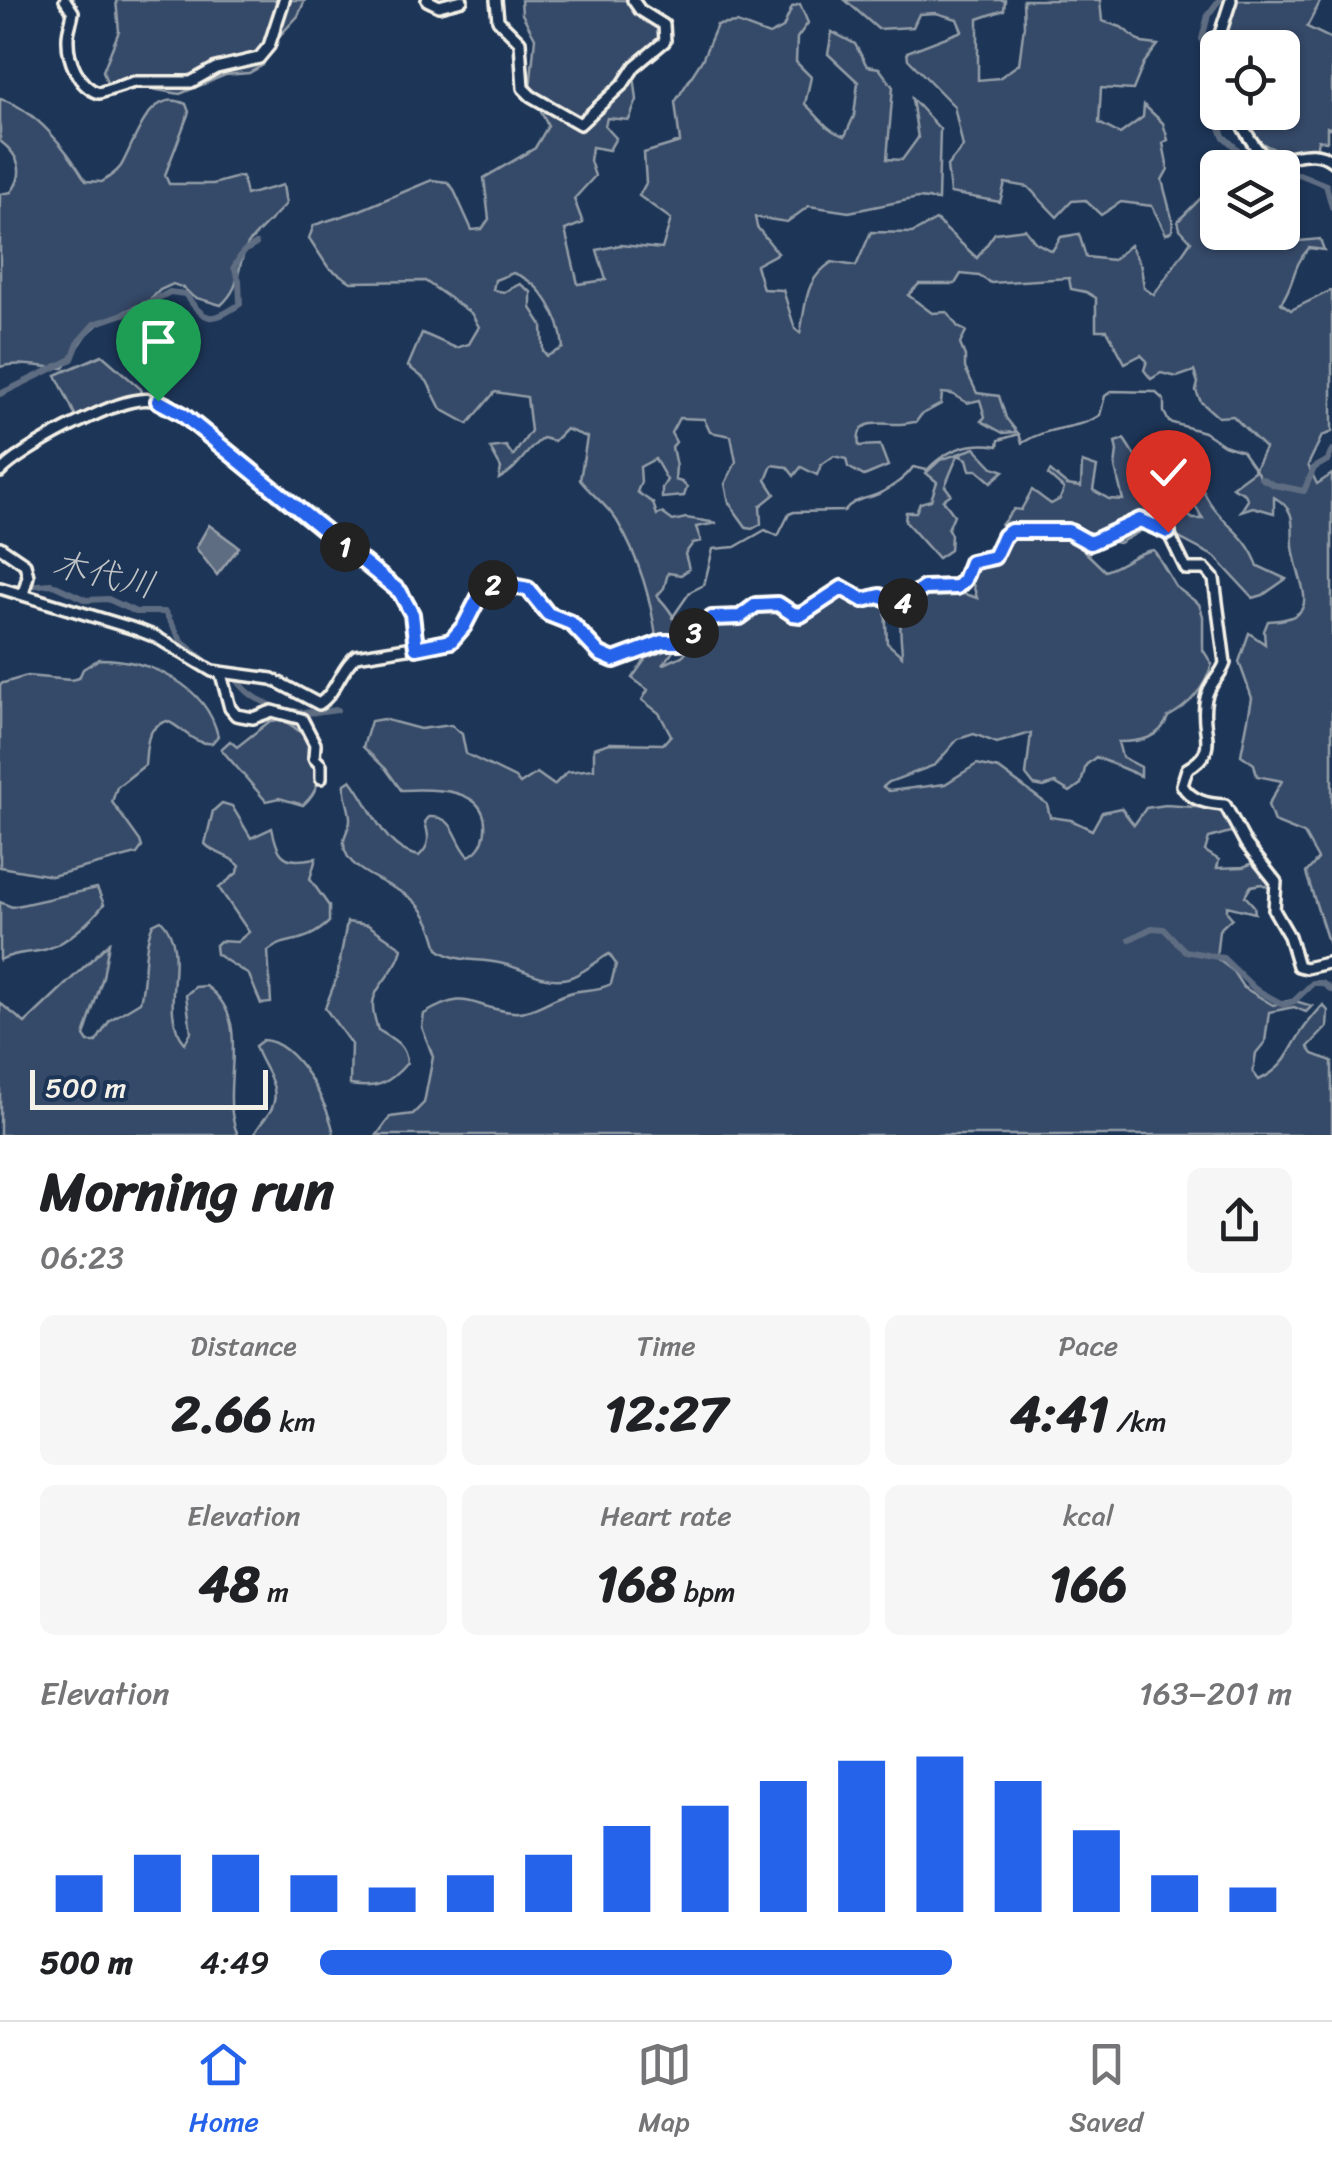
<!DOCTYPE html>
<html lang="en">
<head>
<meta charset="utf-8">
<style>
	body { margin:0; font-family:Sriracha,"Klee One",sans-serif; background:#f6f6f6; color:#202124; height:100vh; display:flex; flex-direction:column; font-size:38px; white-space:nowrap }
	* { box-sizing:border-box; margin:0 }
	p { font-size:32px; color:#757577 }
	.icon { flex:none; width:55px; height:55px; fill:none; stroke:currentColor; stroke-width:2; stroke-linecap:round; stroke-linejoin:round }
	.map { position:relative; height:1135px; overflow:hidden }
	.drawer { display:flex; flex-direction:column; background:#fff; flex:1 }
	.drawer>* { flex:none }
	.tools { position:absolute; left:1200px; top:30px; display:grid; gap:20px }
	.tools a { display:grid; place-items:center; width:100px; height:100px; border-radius:15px; background:#fff; box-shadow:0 2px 8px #0004; font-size:50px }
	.scale { position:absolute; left:30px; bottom:25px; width:238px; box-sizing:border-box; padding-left:10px; border:5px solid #f4f1e8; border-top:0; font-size:28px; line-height:35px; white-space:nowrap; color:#f4f1e8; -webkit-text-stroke:8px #1d3557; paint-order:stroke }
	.pin { position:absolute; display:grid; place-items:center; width:85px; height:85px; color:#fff; margin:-102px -42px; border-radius:50% 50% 50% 0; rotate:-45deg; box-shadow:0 0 10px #0007 }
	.pin .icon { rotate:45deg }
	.km { position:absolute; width:50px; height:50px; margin:-25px; border-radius:50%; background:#222; color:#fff; font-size:28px; line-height:50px; text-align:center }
	.round { display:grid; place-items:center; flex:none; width:105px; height:105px; border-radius:15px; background:#f6f6f6 }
	.summary { display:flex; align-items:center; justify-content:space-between; height:170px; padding:0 40px }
	h1 { font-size:55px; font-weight:700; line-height:75px }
	.metrics { display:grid; grid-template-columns:repeat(3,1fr); gap:15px; height:170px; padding:10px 40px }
	.metrics div { display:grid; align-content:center; border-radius:15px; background:#f6f6f6; text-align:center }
	.metrics b { font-size:50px; font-weight:700 }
	.metrics small { font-size:28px; font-weight:400 }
	.metrics p { font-size:28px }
	.chart { height:280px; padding:20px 40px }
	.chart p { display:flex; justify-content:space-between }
	.chart svg { width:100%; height:180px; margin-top:10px; stroke:#2563eb; stroke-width:6 }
	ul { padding:0 40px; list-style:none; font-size:32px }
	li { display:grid; grid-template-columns:160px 120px 1fr; align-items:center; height:75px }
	li i { height:25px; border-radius:12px; background:#2563eb }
	.dock { display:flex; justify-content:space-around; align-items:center; height:140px; border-top:2px solid #e0e0e0; background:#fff; font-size:28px; color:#757577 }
	.dock a { display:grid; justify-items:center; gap:5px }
	.dock .selected { color:#2563eb }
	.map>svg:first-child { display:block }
	.green { fill:#354a67; stroke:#949ea8; stroke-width:2.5; fill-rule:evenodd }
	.water { fill:#5e6d82; stroke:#9aa2ab; stroke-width:2.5 }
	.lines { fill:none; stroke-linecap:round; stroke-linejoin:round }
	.stream { stroke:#9aa2ab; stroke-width:2.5 }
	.river { stroke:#5e6d82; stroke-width:6 }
	.secondary-casing { stroke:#f4f1e8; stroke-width:16 }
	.secondary { stroke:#1d3557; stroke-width:9 }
	.route-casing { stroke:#fff; stroke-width:20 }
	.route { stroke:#2563eb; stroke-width:12 }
	.labels { text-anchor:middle; stroke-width:8; stroke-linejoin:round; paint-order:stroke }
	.water-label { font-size:35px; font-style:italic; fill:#c0c3c4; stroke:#1d3557 }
</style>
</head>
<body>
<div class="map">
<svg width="1332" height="1135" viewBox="0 0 1332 1135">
	<rect width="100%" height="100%" fill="#1d3557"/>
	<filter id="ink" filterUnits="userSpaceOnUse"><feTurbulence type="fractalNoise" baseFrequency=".01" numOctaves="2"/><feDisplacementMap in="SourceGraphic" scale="20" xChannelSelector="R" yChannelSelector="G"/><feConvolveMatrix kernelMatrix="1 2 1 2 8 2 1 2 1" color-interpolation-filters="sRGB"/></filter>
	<g filter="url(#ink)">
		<g class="green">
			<path d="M 116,0 L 305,0 L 298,16 L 272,44 L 263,65 L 249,73 L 225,75 L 180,94 L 140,87 L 109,90 L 103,71 L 119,31 Z"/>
			<path d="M 521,0 L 628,0 L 642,16 L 661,28 L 663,49 L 647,64 L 633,67 L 637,100 L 629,120 L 607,118 L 605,126 L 616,138 L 609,150 L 592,147 L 590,161 L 595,176 L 574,199 L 583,223 L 565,230 L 578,284 L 606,280 L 597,250 L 620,245 L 662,249 L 671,219 L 639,196 L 646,183 L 644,153 L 680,142 L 675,102 L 702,60 L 717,25 L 737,23 L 769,35 L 783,28 L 792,7 L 800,4 L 808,23 L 797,38 L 796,62 L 811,77 L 805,104 C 819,116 826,131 845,136 L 854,116 L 858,82 L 828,54 L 832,32 L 855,44 L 867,66 L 879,68 L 893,87 L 887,159 L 902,160 L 918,138 L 912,99 L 940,129 L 938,200 L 918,198 L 849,212 L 809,206 L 787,222 L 755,217 L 757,227 L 778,253 L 756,265 L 763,289 L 783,290 L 795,329 L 800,333 C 807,303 803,281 832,262 L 856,266 L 871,232 L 912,233 L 936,220 L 977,258 L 995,233 L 1025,229 L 1035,242 L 1052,251 L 1061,237 L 1079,234 L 1086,257 L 1113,260 L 1130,245 L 1141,266 L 1144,288 L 1154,295 L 1191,241 L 1180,229 L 1178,221 L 1217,182 L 1218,232 L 1279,233 L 1289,242 L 1320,239 L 1324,250 L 1309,248 C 1291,268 1296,281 1281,303 L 1291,310 L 1332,290 L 1332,432 L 1322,436 L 1308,465 L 1317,484 L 1332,474 L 1332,954 L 1306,873 L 1318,859 L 1304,834 L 1274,822 L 1268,805 L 1282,781 L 1257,776 L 1254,764 L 1241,755 L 1252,698 L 1239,662 L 1249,633 L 1265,644 L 1264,631 L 1268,621 C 1324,619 1300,589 1294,553 C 1289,528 1301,513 1274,497 L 1274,513 L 1253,507 L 1241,511 L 1248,500 L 1245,494 L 1232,487 L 1254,471 L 1265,448 L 1233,416 L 1218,417 L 1201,402 L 1196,391 L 1198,383 L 1194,371 L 1177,377 L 1161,373 L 1151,379 L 1144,370 L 1147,361 L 1141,355 L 1125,363 L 1107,330 L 1096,330 L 1096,298 L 1086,292 L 1071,289 L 1069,278 L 991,283 L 979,276 L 961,274 L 955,284 L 919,284 L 908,295 L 932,313 L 947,312 L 958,327 L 966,331 L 960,344 L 965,356 L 965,368 L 977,393 L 999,396 L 1006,418 L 1017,432 L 1003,433 L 981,421 L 985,417 L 980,400 L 967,403 L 952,394 L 942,393 L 941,404 L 921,415 L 916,422 C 911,422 906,424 900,424 C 882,425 854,416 859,446 L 880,445 L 888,466 L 864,476 L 848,467 L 846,459 L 834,456 L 821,465 L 817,475 L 801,467 L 794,476 L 787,467 L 772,465 L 766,480 L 775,494 L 760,506 L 761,524 L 752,529 L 747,528 L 729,503 L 725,484 L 736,462 L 731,436 L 710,432 L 704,419 L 679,418 L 671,433 L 676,442 L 672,447 L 676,466 L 675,480 L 682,482 L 687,487 L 684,496 L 662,498 L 662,488 L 667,480 L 655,459 L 640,467 L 641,482 L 637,492 L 653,503 L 657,515 L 662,513 L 673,521 L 686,518 L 717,523 L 696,527 L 701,541 L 693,543 L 685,554 L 689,569 L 681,575 L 668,573 L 664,588 L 657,596 C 681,620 687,640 662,665 L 682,656 L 720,618 L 739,622 C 767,600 772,607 802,623 L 843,593 L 862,605 L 885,604 L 887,643 L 902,656 C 902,644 898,626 902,614 C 911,587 957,590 977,598 L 969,571 L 975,562 L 995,559 L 1011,535 L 1070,537 L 1105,571 C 1122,566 1138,551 1154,550 L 1176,587 L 1199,604 L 1203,616 L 1203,650 L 1212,664 C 1205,688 1190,705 1168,717 C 1160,739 1140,742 1118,742 L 1122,757 L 1141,767 L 1141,776 L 1096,757 L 1086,765 L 1081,784 L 1070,792 L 1055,783 L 1044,787 L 1034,785 L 1026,775 L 1031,733 L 997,743 L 974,734 L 958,739 L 935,765 L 889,782 L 883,787 L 889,791 L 945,784 L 977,764 L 999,769 L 1047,804 L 1050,817 L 1071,820 L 1092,830 L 1102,812 L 1121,808 L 1134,825 L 1146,808 L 1166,805 L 1223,809 L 1236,835 L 1230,832 L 1209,838 L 1205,851 L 1219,860 L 1217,868 L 1243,867 L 1256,862 L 1273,890 L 1262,884 L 1251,886 L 1245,896 L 1254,906 L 1255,913 L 1227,906 L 1227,912 L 1232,918 L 1219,930 L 1216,958 L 1232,970 L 1243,987 L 1273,1005 L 1292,1000 L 1312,1006 L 1306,1012 L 1294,1007 L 1269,1012 L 1265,1042 L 1256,1053 L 1253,1072 L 1259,1080 C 1286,1067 1287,1054 1302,1031 C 1308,1022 1316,1013 1323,1005 L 1328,1011 L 1327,1027 L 1308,1047 L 1313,1054 L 1332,1061 L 1332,1135 L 377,1135 L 390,1117 L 413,1114 L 424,1103 L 433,1057 L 422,1027 L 424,1014 C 470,987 469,1008 513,1012 C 534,1014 553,996 573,992 C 587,989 597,991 611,984 L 616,964 L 609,954 C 596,961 582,975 568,978 C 543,984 522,967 499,963 C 477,958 456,963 438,949 C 433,930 428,914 414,901 C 397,884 344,873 344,844 C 343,836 349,829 350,821 C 351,809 343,797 345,784 L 351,780 C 372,806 382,849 419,856 C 431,845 429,836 425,822 L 429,817 C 456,815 454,841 469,856 C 479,851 484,841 485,830 C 489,785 428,789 401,790 L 386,769 L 363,747 L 371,721 L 383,719 L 420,729 L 451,725 L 462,734 L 466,754 L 515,778 L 520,784 L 537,773 L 554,785 L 567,772 L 594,769 L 594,748 L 610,743 L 663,744 L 671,735 L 659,713 L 642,700 L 648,690 L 632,678 L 657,643 C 651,599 640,560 617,521 C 608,506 591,494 580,480 L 587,437 L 566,429 L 554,441 L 543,438 C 524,451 520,468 499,479 L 501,468 L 490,448 L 506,446 L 513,456 L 531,431 L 527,397 L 495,392 L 468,424 L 441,409 L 427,381 L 408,366 L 422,333 L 456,348 L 469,344 L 479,327 L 471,313 L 425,281 L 351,282 L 328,267 L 309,238 L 314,225 L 358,211 L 432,180 L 447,182 L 453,188 L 472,230 L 482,229 L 489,219 L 484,178 L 535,148 L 548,126 L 530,89 L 535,38 L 522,14 ZM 513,273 C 542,282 561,318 563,348 L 547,356 L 543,351 L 542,325 L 531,308 L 531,292 L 520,284 L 504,292 L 493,290 L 495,280 Z"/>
			<path d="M 845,0 L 1005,0 L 1004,10 L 978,19 L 978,80 L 999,78 L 1019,64 L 1024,26 L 1023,0 L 1100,0 L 1102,21 L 1121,27 L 1142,43 L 1158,45 L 1144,63 L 1133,90 L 1101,88 L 1099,123 L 1120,134 L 1143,117 L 1144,105 L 1163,123 L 1168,140 L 1163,143 L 1168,169 L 1162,180 L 1173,222 L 1172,231 L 1166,234 L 1152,206 L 1121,202 L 1101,215 L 1085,200 L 1072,201 L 1057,217 L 1028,187 L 1005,183 L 1000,202 L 950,193 L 947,166 L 963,147 L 954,106 L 908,59 L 907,52 L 962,31 L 957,19 L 936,13 L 919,14 L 913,27 L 878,29 Z"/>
			<path d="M 1234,0 L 1321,0 L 1307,27 L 1332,39 L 1332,129 L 1327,127 L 1327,141 L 1318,140 L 1316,150 C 1272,152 1262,153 1241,113 L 1282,112 L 1282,48 L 1226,47 L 1222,43 Z"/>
			<path d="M 0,99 C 35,108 68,151 86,181 L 102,182 C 109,177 116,173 121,166 C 135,143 148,86 186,104 L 189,112 L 165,175 L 169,184 L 213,184 L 242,176 L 246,195 L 283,185 L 286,204 C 278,213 250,239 247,246 C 235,270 243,285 221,305 L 193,297 L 184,288 L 173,284 L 160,290 L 150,300 L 98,324 L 87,334 L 64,368 C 43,368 20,361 0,367 L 0,194 L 11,192 C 26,173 19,155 0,141 Z"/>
			<path d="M 102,355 L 141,389 L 141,396 L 78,421 L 56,375 Z"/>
			<path d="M 1124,439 L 1158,492 L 1193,519 L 1203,519 L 1178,478 L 1177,460 L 1184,457 C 1197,472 1201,492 1213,507 C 1231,531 1246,535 1258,566 L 1286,579 L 1263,595 L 1253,598 L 1215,557 L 1175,536 L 1146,528 L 1119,543 L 1089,537 L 1075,528 L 1002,524 L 1014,509 L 1021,510 L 1032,490 L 1051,504 L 1060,499 L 1064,489 L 1048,475 L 1050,471 L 1067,485 L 1081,487 L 1082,462 L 1097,467 L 1093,490 L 1109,499 L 1123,500 L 1115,467 L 1117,451 L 1115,442 Z"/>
			<path d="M 975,448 L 993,467 L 1004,471 L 991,482 L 977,470 L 970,470 L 967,459 L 958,455 L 945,486 L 951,494 L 943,500 L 954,515 L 948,529 L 951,535 L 950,550 L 938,558 L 905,521 L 906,512 L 916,512 L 920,503 L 931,500 L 937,482 L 926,473 L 940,460 Z"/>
			<path d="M 99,659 C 148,659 206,684 218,736 L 212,743 C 192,745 184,728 167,721 C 145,727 147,746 145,765 L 117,787 L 112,802 L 140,841 L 142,847 L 137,854 L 52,876 L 0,867 L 0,684 L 27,676 L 71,680 L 79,678 L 83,669 Z"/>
			<path d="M 282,720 C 316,736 335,777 303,805 L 279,798 L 266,801 L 221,749 L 230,741 L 237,747 L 270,721 Z"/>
			<path d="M 222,803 L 232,806 L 251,838 L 272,828 C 279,860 285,863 316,858 L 310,879 L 329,906 L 329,922 C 304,946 287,936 268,951 L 271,1003 L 261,1004 L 249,975 L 216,954 L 215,946 L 220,941 L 237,942 L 249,932 L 219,888 L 237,873 L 240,866 C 230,855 216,855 205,844 L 213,811 Z"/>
			<path d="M 97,888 L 104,904 C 92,920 67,943 47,949 C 31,954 16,951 0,960 L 0,902 L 12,907 Z"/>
			<path d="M 161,920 C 193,953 155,1008 185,1043 L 191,1032 L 186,995 L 195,987 L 206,986 C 257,1022 216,1087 238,1135 L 0,1135 L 0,1003 L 25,1023 L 109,943 L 103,977 L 84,1036 L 88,1042 L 96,1042 L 110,1020 L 140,1002 C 147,976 142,949 153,924 Z"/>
			<path d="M 347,922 L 368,925 L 402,948 C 398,971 372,987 373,1006 C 373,1014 376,1023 378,1030 C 393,1039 406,1044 407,1063 C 389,1084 377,1089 350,1085 L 351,1044 L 325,1008 L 337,977 Z"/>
			<path d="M 263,1040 C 297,1042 329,1105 334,1135 L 254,1135 C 258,1125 267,1118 272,1108 C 282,1085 261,1067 255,1046 Z"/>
		</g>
		<path class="water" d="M 209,525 L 239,547 L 217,575 L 196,548 Z"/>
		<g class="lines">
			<path class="stream" d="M 672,618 L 690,592 L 704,585 L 713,549 L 735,547 L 765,530 L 778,536 L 789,514 L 794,512 L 844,511 C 853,500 861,500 873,496 C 886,492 906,478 913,467 L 927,470 C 946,450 970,441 998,446 L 999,440 L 1019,434 L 1022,443 C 1050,425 1079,430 1100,415 L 1105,396 L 1112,391 L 1155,392 L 1164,400 L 1164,412 L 1169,422 L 1204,432 L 1224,445 L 1242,451 L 1261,478"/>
			<g class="river">
				<path d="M 1219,0 L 1208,15 L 1202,39 L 1204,47 L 1215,61 L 1217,73 L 1210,97 L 1223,136 L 1257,168"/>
				<path d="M 1282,175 L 1299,174 L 1326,185 L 1332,207"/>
				<path d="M 0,394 L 72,359 L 79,341 L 94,324 L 138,309 L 170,292 L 185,294 C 206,323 211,323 240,304 L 239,280 L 234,267 L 243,252 L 256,244"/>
				<path d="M 1261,478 L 1274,485 L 1304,491 L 1314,468 L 1328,460 L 1332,450"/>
				<path d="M 0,583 L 12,587 L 51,584 L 86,600 L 108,599 L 136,612 L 165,612 L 182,642 L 212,666"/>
				<path d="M 233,673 C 252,709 300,717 337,710"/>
				<path d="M 1130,939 L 1152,928 L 1164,929 L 1185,951 L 1223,958 L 1255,989 L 1284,1005 L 1294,1001 L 1313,983 L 1322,983 L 1332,990"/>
			</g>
			<defs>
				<g id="secondary">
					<path d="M 65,0 L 73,12 C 72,21 68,29 68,37 C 67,59 78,87 99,93 L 134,82 L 191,82 L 216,68 L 259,58 L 269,46 L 284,0"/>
					<path d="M 427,0 L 439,6 L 462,0"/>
					<path d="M 496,0 L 498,20 L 520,42 L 523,88 L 531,96 L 580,124 L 623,84 L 635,66 L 665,41 L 664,25 L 640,10 L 633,0"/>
					<path d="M 1222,48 L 1219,37 L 1231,0"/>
					<path d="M 1235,112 C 1242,125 1251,144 1262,154 C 1281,168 1308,142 1332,161"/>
					<path d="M 0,472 C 20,450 109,403 139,400 C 150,398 159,401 170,405 L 400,592 L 412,613 L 417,647"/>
					<path d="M 0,547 L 25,564 L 28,576 L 23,594"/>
					<path d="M 0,588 L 138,630 L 156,637 L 212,671 L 272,679 L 319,704 C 337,692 340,669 356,656 L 451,641 L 464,626 L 482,591 L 502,584 L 529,589 L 548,614 L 574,625 L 601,654 L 614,660 L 663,641 L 681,642 L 712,618 L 740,617 L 756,605 L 778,604 L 793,615 L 801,615 L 842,588 L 863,601 L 880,596 L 898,606 C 907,600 916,590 927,588 C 958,583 956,596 971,562 L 994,557 L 1004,536 L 1011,531 L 1074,532 L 1090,543 L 1140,519 L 1168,532 L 1186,569 L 1205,569 L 1214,579 L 1225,663 C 1221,676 1209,683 1206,698 C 1198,733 1223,748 1187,769 L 1182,785 C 1191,801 1208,804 1225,805 L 1246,844 L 1276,882 L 1274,910 L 1289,936 L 1298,966 L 1306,968 L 1332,962"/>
					<path d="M 221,674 L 230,708 L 236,715 L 253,718 L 272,711 L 302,719 L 315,744 L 314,758 L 321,765 L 321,778"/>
				</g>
			</defs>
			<use href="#secondary" class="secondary-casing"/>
			<use href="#secondary" class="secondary"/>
		</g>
	</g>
	<g class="lines" filter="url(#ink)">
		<defs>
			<path id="route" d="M 158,401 L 182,414 L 400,592 L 412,614 L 416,648 L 451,641 L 464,626 L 482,591 L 502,584 L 528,589 L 548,614 L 571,623 L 600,654 L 614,660 L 663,642 L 681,642 L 712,618 L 740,617 L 756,605 L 778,604 L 793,614 L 801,615 L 842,588 L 863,600 L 880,596 L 898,606 L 924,588 L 957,587 L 964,580 L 971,562 L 994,557 L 1004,536 L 1011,531 L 1068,531 L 1090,543 L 1140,520 L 1168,532"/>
		</defs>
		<use href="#route" class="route-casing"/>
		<use href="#route" class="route"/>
	</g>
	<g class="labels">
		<g class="water-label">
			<text transform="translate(104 574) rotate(13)" y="12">木代川</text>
		</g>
	</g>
</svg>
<div class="tools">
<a><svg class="icon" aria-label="locate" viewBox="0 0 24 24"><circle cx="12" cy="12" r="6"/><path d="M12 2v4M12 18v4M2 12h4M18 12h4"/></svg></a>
<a><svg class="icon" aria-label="layers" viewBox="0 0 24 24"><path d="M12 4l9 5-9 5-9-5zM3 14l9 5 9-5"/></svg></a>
</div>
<div class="scale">500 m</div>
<div class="pin" style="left:158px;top:401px;background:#1e9e55"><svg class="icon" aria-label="arrive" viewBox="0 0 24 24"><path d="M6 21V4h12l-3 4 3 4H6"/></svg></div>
<div class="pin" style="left:1168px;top:532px;background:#d93025"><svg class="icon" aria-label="check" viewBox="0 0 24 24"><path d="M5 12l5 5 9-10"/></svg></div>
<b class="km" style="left:345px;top:547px">1</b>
<b class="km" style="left:493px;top:585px">2</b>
<b class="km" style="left:694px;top:633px">3</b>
<b class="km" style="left:903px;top:603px">4</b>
</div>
<section class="drawer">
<div class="summary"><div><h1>Morning run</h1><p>06:23</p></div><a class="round"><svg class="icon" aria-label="share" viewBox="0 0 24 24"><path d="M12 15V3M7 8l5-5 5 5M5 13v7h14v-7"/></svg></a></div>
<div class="metrics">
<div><p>Distance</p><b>2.66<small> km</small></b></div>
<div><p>Time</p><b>12:27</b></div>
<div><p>Pace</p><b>4:41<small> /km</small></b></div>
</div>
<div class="metrics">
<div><p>Elevation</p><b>48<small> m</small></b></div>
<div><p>Heart rate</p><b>168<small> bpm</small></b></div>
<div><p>kcal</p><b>166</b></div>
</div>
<div class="chart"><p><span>Elevation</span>163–201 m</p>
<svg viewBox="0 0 160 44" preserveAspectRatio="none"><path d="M5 44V35M15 44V30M25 44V30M35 44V35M45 44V38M55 44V35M65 44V30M75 44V23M85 44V18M95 44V12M105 44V7M115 44V6M125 44V12M135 44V24M145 44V35M155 44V38"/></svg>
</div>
<ul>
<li><b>500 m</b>4:49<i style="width:65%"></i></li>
</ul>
</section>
<nav class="dock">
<a class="selected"><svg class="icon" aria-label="home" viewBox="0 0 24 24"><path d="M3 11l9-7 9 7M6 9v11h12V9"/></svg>Home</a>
<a><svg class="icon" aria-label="map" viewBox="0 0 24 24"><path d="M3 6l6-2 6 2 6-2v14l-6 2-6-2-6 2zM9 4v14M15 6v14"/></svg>Map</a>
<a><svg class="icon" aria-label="saved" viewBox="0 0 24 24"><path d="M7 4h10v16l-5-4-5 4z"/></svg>Saved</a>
</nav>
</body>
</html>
